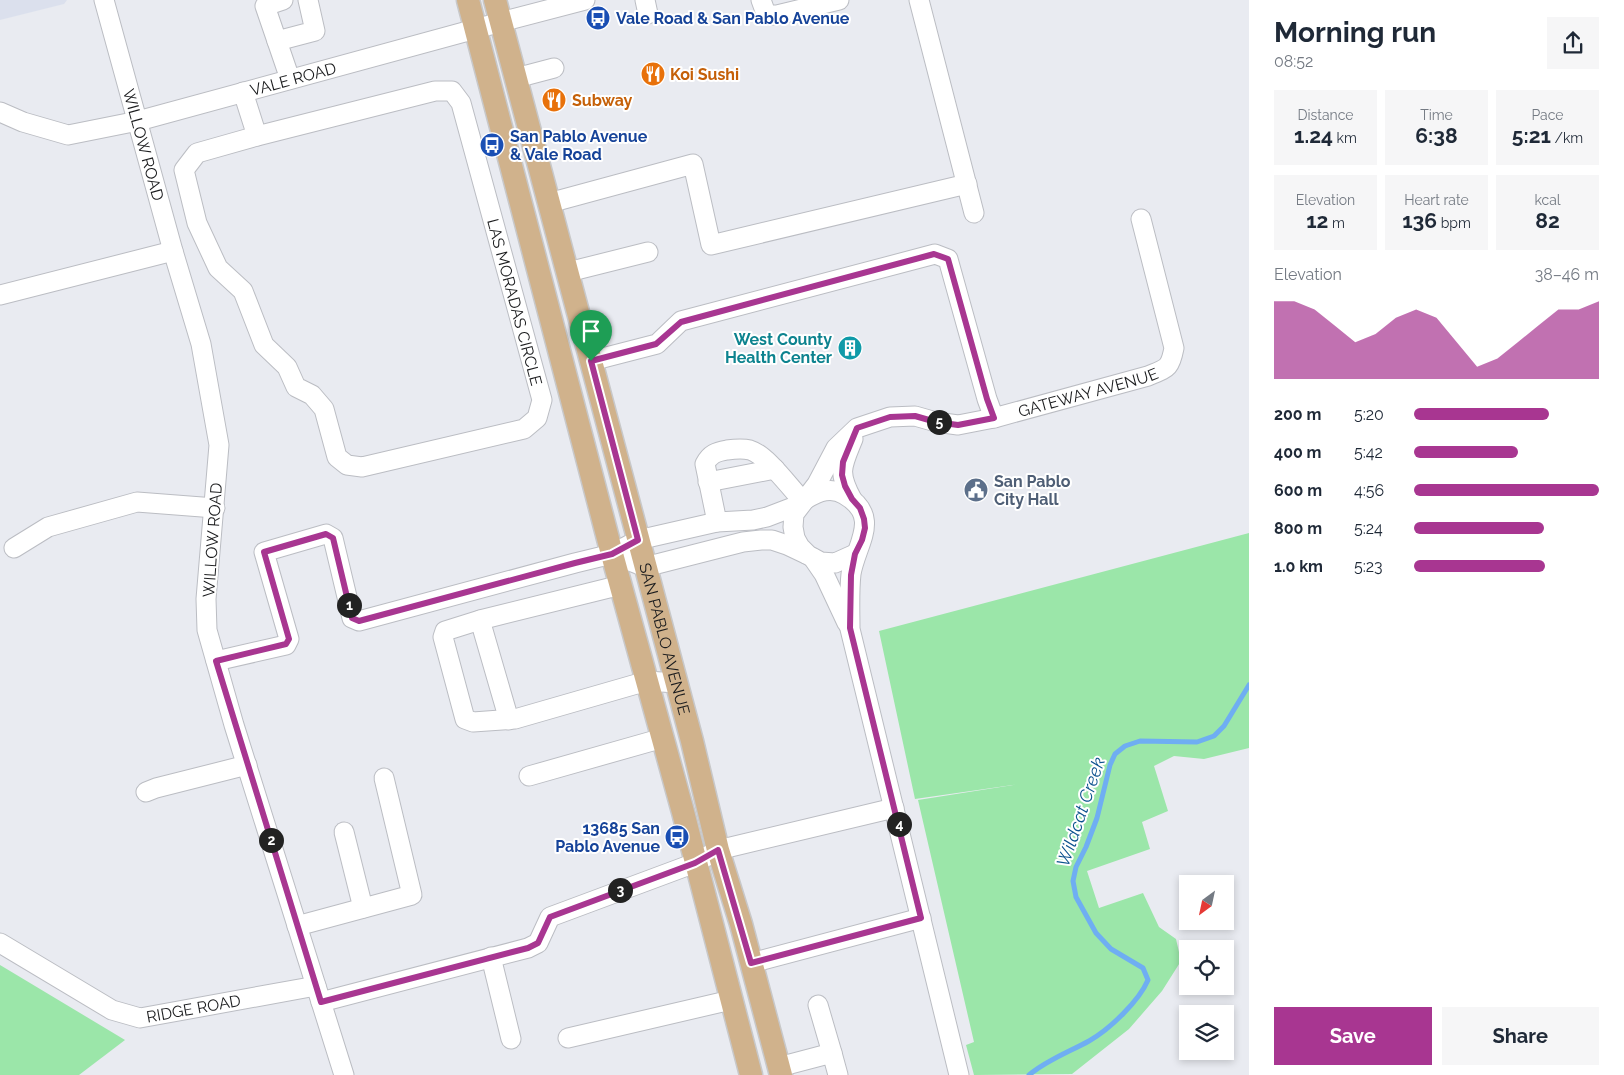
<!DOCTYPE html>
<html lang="en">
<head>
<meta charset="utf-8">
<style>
	body { margin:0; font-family:Raleway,sans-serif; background:#f6f6f7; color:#1f2937; height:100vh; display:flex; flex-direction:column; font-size:19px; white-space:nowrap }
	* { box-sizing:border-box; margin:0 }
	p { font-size:16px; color:#747a83 }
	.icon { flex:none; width:28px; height:28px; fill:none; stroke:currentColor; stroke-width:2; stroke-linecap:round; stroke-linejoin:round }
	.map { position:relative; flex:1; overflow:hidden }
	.drawer { display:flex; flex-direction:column; background:#fff; width:375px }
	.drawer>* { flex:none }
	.needle { width:32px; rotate:213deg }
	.controls { position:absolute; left:1179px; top:875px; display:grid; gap:10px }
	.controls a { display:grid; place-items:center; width:55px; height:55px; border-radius:0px; background:#fff; box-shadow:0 2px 8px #0003; font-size:25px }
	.pin { position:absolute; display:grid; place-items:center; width:42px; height:42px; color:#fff; margin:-51px -21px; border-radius:50% 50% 50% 0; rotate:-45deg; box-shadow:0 0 5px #0007 }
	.pin .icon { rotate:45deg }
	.km { position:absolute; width:25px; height:25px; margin:-12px; border-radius:50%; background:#222; color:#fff; font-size:14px; line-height:25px; text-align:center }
	.round { display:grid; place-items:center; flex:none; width:52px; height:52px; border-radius:0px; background:#f6f6f7 }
	.overview { display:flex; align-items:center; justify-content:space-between; height:85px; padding:0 25px }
	h1 { font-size:28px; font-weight:700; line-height:38px }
	.stats { display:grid; grid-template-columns:repeat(3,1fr); gap:8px; height:85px; padding:5px 25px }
	.stats div { display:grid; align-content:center; border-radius:0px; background:#f6f6f7; text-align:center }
	.stats b { font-size:21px; font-weight:700 }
	.stats small { font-size:14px; font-weight:400 }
	.stats p { font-size:14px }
	.chart { height:140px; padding:10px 25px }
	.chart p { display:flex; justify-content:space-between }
	.chart svg { width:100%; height:90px; margin-top:5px; fill:#a83691; opacity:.7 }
	.cta { display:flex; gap:10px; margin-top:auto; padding:10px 25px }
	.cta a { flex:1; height:58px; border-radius:0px; background:#a83691; color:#fff; font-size:20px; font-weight:700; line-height:58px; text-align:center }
	.cta a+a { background:#f6f6f7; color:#1f2937 }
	ul { padding:0 25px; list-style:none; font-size:16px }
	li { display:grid; grid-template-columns:80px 60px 1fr; align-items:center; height:38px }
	li i { height:12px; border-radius:6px; background:#a83691 }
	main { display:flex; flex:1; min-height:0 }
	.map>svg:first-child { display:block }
	.built { fill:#dbe0ed }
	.green { fill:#9be6a9 }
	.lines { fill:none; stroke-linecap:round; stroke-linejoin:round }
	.stream { stroke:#6faef2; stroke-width:5 }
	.minor-casing { stroke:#bbbdc3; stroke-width:21 }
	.major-casing { stroke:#c8c8c9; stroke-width:25 }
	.minor { stroke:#fff; stroke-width:19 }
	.major { stroke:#d0b28c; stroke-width:22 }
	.route-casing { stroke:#fff; stroke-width:10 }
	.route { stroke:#a83691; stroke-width:6 }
	.labels { text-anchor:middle; stroke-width:4; stroke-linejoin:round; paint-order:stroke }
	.transit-label { font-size:16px; font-weight:bold; fill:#164399; stroke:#fff; text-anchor:start }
	.food-label { font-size:16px; font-weight:bold; fill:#c56008; stroke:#fff; text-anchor:start }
	.street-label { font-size:16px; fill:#1a1b1d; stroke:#fff }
	.culture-label { font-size:16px; font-weight:bold; fill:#0d838f; stroke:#fff; text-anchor:end }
	.service-label { font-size:16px; font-weight:bold; fill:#4e5e75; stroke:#fff; text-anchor:start }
	.water-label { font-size:18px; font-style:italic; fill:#0c528e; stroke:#fff }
</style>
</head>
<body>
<main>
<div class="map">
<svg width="1249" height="1075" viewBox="0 0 1249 1075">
	<rect width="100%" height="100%" fill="#e9ebf1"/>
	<path class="built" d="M 0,0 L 67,0 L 64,4 L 0,20 Z"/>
	<g class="green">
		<path d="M 1249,533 L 1249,748 L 1204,759 L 1174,756 L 1154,766 L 1168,811 L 1142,822 L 1150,849 L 1087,871 L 1099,908 L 1143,893 L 1159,927 L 1176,939 L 1181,961 L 1162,991 L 1129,1029 L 1072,1074 L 974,1075 L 966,1045 L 974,1042 L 918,800 L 1026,783 L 915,799 L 879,631 Z"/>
		<path d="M 0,965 L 125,1040 L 79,1075 L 0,1075 Z"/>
	</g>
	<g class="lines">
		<path class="stream" d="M 1029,1075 C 1047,1060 1069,1052 1089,1041 C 1110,1029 1139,1001 1148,980 L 1143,968 L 1111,949 L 1096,933 L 1076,897 L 1073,881 L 1076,867 L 1086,847 L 1097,818 L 1110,765 L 1115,754 L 1125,746 L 1140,741 L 1197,742 L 1214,736 L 1224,726 L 1249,685"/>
		<defs>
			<g id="minor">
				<path id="s1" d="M 104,0 L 173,251 L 201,344 L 219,445 L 206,599 L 207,630 L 234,725 L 344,1075"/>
				<path d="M 283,0 L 265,6 L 290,79"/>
				<path d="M 645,0 L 648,14"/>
				<path d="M 761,0 L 765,11 L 769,15 L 777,15 L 839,0"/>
				<path d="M 919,0 L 974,213"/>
				<path d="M 277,41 L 315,31 L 308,0"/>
				<path d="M 516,78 L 554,68"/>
				<path d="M 435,91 L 452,91 L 461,103 L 542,400 L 537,418 L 524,429 L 362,467 L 347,465 L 337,457 L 324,409 L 312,395 L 296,387 L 287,367 L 264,345 L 243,291 L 218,268 L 197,223 L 184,170 L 197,153 L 257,136 Z"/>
				<path d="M 243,92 L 257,136"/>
				<path id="s2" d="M 0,112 L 23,122 L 68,135 L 138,121 L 501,22 L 585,0"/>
				<path d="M 549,203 L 693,164 L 711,245 L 967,184"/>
				<path d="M 568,272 L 648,252"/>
				<path d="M 0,295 L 173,251"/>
				<path d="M 591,361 L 657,344 L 681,321 L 935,254 L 948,259 L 987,399 L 994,418"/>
				<path d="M 708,482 L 775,469"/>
				<path d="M 806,499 C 818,492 831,486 845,495 C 882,517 856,544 851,574 C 849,592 850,611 850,629 L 959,1075"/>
				<path d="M 852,499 C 837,472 842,466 853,439"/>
				<path d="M 717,522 L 705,464 C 710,454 716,452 727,450 C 734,449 742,448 750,450 C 767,455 790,488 803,501"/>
				<path d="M 14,548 L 48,527 L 137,502 L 215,508"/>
				<path d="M 612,554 L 645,567 L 743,542 L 761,540 L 772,540 L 787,545 L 806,554"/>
				<path id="s3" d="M 855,554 L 835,563 L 821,562 L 808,555 L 800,547 L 795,538 L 793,527 L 794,514 L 817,484 L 836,448 L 857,428 L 890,417 L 915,416 L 936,422 L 958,425 L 994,418 L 1148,376 C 1167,368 1170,369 1174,348 L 1141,219"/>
				<path d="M 813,558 L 824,574 L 847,623"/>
				<path d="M 621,585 L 480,620 L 445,631 L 443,637 L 465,719 L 473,722 L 515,719 L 647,681 L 676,683"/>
				<path d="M 480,620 L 509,720"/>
				<path d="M 216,661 L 286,645 L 289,639 L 264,552 L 326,534 L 333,538 L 352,618 L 359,621 L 575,563 L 612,554 L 638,540 L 717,522 L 753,520 L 767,517 L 801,504"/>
				<path d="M 529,776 L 663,738"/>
				<path d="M 146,792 L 156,788 L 247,765"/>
				<path d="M 344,832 L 363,908"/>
				<path d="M 297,926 L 412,895 L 384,778"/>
				<path id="s4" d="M 0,943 L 112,1010 L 140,1018 L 316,986"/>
				<path d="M 491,957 L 511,1039"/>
				<path d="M 751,963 L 921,918"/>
				<path d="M 321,1002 L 528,948 L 538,943 L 550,917 L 695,863 L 718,850 L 894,808"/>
				<path d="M 818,1005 L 832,1053"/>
				<path d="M 568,1038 L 731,1000"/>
				<path d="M 779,1067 L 832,1053 L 838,1075"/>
			</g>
			<g id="major">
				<path d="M 468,0 L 612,554 L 683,812 L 751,1075"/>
				<path id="s5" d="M 495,0 L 692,741 L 718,850 L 741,924 L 781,1075"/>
			</g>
		</defs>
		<use href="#minor" class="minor-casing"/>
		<use href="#major" class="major-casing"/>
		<use href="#minor" class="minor"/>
		<use href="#major" class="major"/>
	</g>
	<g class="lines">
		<defs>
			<path id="route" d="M 934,254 L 948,259 L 987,399 L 994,418 L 958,425 L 936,422 L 915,416 L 890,417 L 857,428 L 843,462 L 842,475 L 845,486 L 852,499 L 860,508 L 864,519 L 865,528 L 862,540 L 855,554 L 851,575 L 850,628 L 921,918 L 751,963 L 718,850 L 695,863 L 550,917 L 538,943 L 528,948 L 321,1002 L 216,661 L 286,644 L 289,639 L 264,552 L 326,534 L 333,538 L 352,618 L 359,621 L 575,563 L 612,554 L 638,540 L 591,361 L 656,344 L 681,322 Z"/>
		</defs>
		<use href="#route" class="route-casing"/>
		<use href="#route" class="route"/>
	</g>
	<defs>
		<symbol id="bus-disc" viewBox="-11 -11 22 22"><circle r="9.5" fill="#1a4fb4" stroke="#fff"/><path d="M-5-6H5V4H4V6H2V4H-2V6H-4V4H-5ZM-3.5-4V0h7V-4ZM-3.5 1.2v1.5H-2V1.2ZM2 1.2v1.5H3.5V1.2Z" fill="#fff"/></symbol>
		<symbol id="restaurant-disc" viewBox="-11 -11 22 22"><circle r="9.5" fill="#e8710a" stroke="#fff"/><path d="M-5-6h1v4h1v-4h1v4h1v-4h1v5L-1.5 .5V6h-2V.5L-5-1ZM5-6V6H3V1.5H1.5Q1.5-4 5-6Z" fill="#fff"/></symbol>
		<symbol id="building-disc" viewBox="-11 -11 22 22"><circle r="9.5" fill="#0f9aa8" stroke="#fff"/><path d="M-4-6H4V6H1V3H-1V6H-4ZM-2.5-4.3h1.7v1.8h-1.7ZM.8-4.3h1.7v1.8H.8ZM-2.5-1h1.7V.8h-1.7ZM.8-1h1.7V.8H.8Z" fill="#fff"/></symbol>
		<symbol id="civic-disc" viewBox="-11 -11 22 22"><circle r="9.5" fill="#5c6f8a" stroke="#fff"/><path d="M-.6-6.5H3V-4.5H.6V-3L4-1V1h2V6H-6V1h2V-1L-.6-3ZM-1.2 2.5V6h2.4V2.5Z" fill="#fff"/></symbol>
	</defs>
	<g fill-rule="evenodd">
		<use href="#bus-disc" x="584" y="4" width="28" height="28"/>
		<use href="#restaurant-disc" x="639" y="60" width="28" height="28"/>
		<use href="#restaurant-disc" x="540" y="86" width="28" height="28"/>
		<use href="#bus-disc" x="478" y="131" width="28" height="28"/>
		<use href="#building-disc" x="836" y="334" width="28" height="28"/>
		<use href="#civic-disc" x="962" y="476" width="28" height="28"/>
		<use href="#bus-disc" x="663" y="823" width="28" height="28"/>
	</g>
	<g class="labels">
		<g class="transit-label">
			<text x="616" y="24">Vale Road &amp; San Pablo Avenue</text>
			<text x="510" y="142">San Pablo Avenue<tspan x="510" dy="18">&amp; Vale Road</tspan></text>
			<text x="660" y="834" text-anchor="end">13685 San<tspan x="660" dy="18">Pablo Avenue</tspan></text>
		</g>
		<g class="food-label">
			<text x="670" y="80">Koi Sushi</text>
			<text x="572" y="106">Subway</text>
		</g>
		<g class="street-label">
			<text dy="6" stroke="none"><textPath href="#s2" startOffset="304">VALE ROAD</textPath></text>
			<text dy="6" stroke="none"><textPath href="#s1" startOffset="150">WILLOW ROAD</textPath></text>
			<text transform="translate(515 302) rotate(75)" y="6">LAS MORADAS CIRCLE</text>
			<text dy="6" stroke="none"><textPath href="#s3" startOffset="442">GATEWAY AVENUE</textPath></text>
			<text transform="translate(212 540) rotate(-86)" y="6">WILLOW ROAD</text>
			<text dy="6" stroke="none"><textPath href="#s5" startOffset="661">SAN PABLO AVENUE</textPath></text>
			<text dy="6" stroke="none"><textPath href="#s4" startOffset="214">RIDGE ROAD</textPath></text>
		</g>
		<g class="culture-label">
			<text x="832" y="345">West County<tspan x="832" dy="18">Health Center</tspan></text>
		</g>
		<g class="service-label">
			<text x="994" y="487">San Pablo<tspan x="994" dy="18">City Hall</tspan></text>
		</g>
		<g class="water-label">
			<text transform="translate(1081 812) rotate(-71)" y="6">Wildcat Creek</text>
		</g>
	</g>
</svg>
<div class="controls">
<a><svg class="needle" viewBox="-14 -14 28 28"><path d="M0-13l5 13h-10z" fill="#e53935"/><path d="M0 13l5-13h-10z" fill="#747a83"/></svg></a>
<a><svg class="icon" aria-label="locate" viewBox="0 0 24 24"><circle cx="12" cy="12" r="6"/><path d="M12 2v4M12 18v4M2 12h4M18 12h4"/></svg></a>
<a><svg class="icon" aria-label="layers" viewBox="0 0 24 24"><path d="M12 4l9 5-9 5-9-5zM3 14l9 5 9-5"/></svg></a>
</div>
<div class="pin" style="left:591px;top:361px;background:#1e9e55"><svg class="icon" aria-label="arrive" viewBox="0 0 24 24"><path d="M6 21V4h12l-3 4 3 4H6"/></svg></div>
<b class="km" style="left:349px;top:605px">1</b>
<b class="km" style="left:271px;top:840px">2</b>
<b class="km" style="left:620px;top:890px">3</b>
<b class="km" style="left:899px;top:824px">4</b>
<b class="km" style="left:939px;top:422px">5</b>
</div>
<section class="drawer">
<div class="overview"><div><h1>Morning run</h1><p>08:52</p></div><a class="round"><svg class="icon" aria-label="share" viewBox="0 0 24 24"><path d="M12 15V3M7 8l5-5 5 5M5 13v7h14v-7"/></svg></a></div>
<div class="stats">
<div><p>Distance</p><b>1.24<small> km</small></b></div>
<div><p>Time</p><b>6:38</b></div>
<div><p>Pace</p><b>5:21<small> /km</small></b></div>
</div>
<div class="stats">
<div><p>Elevation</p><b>12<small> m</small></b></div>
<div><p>Heart rate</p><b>136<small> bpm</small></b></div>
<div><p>kcal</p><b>82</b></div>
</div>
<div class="chart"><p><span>Elevation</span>38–46 m</p>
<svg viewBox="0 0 160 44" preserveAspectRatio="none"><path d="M0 44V6L10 6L20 10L30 18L40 26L50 22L60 14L70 10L80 14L90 26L100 38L110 34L120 26L130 18L140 10L150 10L160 6V44z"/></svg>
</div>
<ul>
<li><b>200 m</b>5:20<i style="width:73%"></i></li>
<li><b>400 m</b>5:42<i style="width:56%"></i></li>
<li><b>600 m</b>4:56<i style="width:100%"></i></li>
<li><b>800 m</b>5:24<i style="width:70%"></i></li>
<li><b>1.0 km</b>5:23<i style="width:71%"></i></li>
</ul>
<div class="cta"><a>Save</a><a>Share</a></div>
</section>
</main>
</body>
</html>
